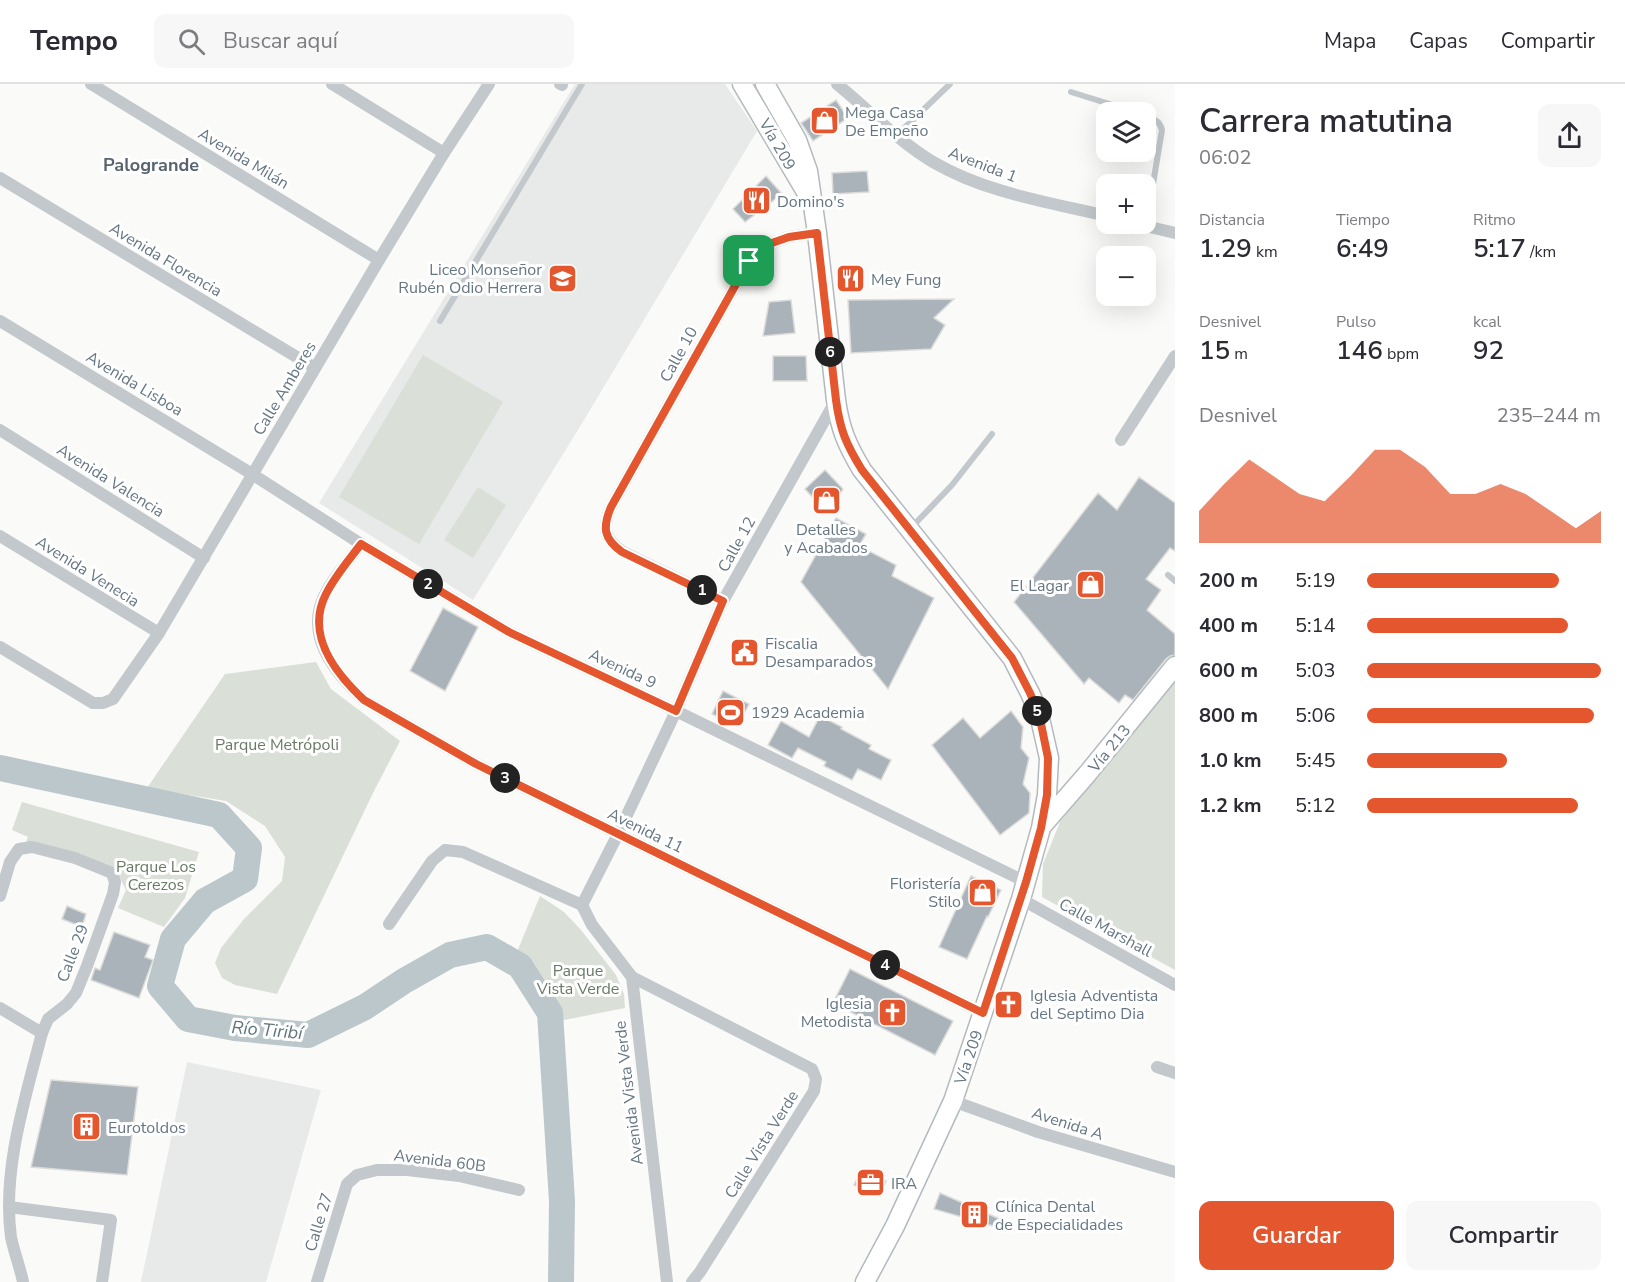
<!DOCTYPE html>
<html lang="es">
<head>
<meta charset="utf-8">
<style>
	body { margin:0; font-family:"Nunito Sans",sans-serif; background:#f7f7f7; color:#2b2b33; height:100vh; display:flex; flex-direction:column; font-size:22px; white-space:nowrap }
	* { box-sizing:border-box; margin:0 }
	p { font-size:20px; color:#7c7c81 }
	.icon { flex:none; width:33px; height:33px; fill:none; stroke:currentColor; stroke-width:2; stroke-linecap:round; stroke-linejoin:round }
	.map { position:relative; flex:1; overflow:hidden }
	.side { display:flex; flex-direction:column; background:#fff; width:450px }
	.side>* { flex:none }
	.fabs { position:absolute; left:1096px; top:18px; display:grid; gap:12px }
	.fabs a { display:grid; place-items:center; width:60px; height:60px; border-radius:12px; background:#fff; box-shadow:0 6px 24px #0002; font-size:30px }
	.pin { position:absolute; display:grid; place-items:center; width:51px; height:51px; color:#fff; margin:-26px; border-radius:12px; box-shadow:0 3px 9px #0006 }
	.km { position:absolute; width:30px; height:30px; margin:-15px; border-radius:50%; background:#222; color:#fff; font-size:16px; line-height:30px; text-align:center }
	.round { display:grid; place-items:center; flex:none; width:63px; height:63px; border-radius:12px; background:#f7f7f7 }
	.summary { display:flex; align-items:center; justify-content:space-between; height:102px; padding:0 24px }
	h1 { font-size:33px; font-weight:600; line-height:45px }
	.figures { display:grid; grid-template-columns:repeat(3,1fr); gap:9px; height:102px; padding:6px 24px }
	.figures div { display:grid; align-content:center }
	.figures b { font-size:26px; font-weight:600 }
	.figures small { font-size:16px; font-weight:400 }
	.figures p { font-size:16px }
	.chart { height:168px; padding:12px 24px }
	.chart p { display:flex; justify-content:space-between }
	.chart svg { width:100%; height:108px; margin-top:6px; fill:#e4572e; opacity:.7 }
	.cta { display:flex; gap:12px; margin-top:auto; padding:12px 24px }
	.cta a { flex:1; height:69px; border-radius:12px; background:#e4572e; color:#fff; font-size:24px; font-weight:600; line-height:69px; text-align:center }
	.cta a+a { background:#f7f7f7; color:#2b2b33 }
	ul { padding:0 24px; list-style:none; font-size:20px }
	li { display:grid; grid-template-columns:96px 72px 1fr; align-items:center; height:45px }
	li i { height:15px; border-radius:8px; background:#e4572e }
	header { display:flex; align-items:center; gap:36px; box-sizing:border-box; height:84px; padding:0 30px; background:#fff; border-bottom:2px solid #e1e1e2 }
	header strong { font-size:28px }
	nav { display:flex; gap:33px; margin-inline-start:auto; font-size:21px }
	.search { width:420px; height:54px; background:#f7f7f7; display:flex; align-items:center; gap:15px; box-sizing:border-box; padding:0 21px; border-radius:12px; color:#7c7c81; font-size:22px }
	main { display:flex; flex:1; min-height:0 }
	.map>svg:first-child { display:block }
	.built { fill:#e8e9e9 }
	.green { fill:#dadfd7 }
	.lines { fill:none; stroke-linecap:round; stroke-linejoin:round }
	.river { stroke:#bbc7cb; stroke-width:26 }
	.building { fill:#aab3b9; stroke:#dcdcda; stroke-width:1.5 }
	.secondary-casing { stroke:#b3babf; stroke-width:21 }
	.service { stroke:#c3c8cc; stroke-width:6 }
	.minor { stroke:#c3c8cc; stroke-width:12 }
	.secondary { stroke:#fff; stroke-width:18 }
	.route-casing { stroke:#fff; stroke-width:12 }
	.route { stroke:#e4572e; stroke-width:8 }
	.labels { text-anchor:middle; stroke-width:6; stroke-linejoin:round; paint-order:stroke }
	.poi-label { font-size:16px; fill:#657683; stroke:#fff; text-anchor:start }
	.street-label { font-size:16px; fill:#657683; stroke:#fff }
	.park-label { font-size:16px; fill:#687a64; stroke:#fff }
	.neighbourhood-label { font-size:18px; font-weight:bold; fill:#57646e; stroke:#fff }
	.water-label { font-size:18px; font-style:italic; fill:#60757c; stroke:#fff }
</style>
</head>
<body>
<header>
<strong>Tempo</strong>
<div class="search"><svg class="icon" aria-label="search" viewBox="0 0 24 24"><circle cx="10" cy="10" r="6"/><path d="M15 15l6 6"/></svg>Buscar aquí</div>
<nav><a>Mapa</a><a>Capas</a><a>Compartir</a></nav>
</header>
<main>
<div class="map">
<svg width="1175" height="1198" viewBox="0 0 1175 1198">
	<rect width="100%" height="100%" fill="#fafaf8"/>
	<g class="built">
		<path d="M 575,0 L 725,0 L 757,47 L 581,341 L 473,516 L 319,419 Z"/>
		<path d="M 187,978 L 321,1006 L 266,1198 L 141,1198 Z"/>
	</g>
	<g class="green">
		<path d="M 423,271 L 503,318 L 419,460 L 339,413 Z"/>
		<path d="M 478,403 L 506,421 L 473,474 L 444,456 Z"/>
		<path d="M 316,578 L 331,605 L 400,657 L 373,709 L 277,910 L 235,901 L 222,894 L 215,879 L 221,864 L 244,835 L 282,797 L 285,773 L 265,742 L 226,717 L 147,704 L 225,590 Z"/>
		<path d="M 1175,595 L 1175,886 L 1042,813 L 1043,780 L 1060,738 Z"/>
		<path d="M 22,718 L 199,768 L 185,814 L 164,843 L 118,824 L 126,806 L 119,792 L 26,758 L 28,753 L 12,746 Z"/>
		<path d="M 540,812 L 564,828 L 581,846 L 616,891 L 624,910 L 625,924 L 559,937 L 557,924 L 526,873 L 517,868 Z"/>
	</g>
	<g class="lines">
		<path class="river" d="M 0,684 L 219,731 L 249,764 L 245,795 L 205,817 L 173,855 L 160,902 L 188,935 L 235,944 L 308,951 L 365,923 L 404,897 L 450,871 L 487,863 L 520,882 L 550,929 L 562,1117 L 561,1198"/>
	</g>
	<g class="building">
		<path d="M 836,16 L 848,34 L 813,57 L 801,39 Z"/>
		<path d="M 867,87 L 869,108 L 833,110 L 832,89 Z"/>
		<path d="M 766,92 L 782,110 L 745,138 L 733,125 Z"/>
		<path d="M 954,215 L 934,234 L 945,241 L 931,265 L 851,269 L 848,216 Z"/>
		<path d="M 791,216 L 795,249 L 763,252 L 769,218 Z"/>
		<path d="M 773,272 L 806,272 L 807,297 L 773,297 Z"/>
		<path d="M 825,386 L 843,405 L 828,430 L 805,405 Z"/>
		<path d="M 1139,393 L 1175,419 L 1175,467 L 1170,464 L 1146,495 L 1161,506 L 1147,526 L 1175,550 L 1175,571 L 1170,572 L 1166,575 L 1133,616 L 1125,611 L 1119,619 L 1089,594 L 1084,600 L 1014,518 L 1098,409 L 1117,426 Z"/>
		<path d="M 836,434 L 866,450 L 859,462 L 896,481 L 892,492 L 934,514 L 888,605 L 801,498 Z"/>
		<path d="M 443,524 L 478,543 L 445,607 L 410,587 Z"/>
		<path d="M 723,607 L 749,620 L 739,639 L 731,635 L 729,639 L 712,630 Z"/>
		<path d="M 1011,627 L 1023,643 L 1021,664 L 1029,674 L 1023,700 L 1030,709 L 1029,729 L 1000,751 L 932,661 L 963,634 L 980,654 Z"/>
		<path d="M 820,632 L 842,643 L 841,645 L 871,661 L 869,665 L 891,676 L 881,696 L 858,685 L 852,696 L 824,682 L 826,678 L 798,664 L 792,674 L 768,661 L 781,637 L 809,653 Z"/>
		<path d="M 971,792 L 1001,806 L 988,833 L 987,832 L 967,875 L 939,863 Z"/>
		<path d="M 67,822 L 86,830 L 82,843 L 62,835 Z"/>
		<path d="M 114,848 L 150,861 L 145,873 L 153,876 L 139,914 L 91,896 L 95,884 L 100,886 Z"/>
		<path d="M 850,885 L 953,937 L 935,971 L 833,919 Z"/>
		<path d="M 51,996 L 138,1003 L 127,1091 L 31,1083 Z"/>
		<path d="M 861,1086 L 886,1097 L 879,1112 L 854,1101 Z"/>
		<path d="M 940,1109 L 1009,1139 L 1007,1146 L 934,1125 Z"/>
	</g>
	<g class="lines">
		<defs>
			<g id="secondary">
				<path d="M 742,0 L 809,113"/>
				<path d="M 765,0 L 797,56 L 808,87 L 817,149 L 836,316 C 840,345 847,361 862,386 L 1012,574 L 1030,609 L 1039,630 L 1049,674 L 1047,711 L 1041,744 L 1021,815 L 953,1017 L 895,1142 L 865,1198"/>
				<path d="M 1042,742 L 1088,689 L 1175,582"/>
			</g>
		</defs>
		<use href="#secondary" class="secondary-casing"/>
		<g class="service">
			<path d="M 1071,8 L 1135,28"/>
			<path d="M 897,51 L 950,0"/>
			<path d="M 1146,142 L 1162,46 C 1160,37 1154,35 1146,32"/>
			<path d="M 440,237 L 582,0"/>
			<path d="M 910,445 L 952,401 L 992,350"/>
			<path d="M 1168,491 L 1175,497"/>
		</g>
		<g class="minor">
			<path d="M 91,0 L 379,176"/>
			<path d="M 332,0 L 444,69"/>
			<path d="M 560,0 L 562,1"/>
			<path d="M 837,0 C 869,26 898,57 933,78 C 986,109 1048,118 1107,132"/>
			<path d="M 0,94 L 315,284"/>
			<path d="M 1137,140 L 1175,149"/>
			<path d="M 0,237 L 252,390 L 361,460 L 509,548 L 676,627 L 1026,798"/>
			<path d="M 0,346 L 204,474"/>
			<path d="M 1121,356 L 1175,272"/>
			<path d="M 0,452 L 159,549"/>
			<path d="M 361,460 C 348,478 326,501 320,523 C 310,560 339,593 364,616 L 476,680 L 983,929"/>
			<path d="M 723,517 L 623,468 C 604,455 602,444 611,423 L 749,177 L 766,161 L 789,153 L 817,149"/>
			<path d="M 0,563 L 93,619 L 103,619 L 113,615 L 159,549 L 379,176 L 444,69 L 489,0"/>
			<path d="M 0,812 L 10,778 L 19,765 L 32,763 L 75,774 L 112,789 L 115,798 L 113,810 L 87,882 L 76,909 L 67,920 L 48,935 L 42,949 C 25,1015 2,1086 11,1153 C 14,1168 20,1183 23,1198"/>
			<path d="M 1021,815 L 1175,901"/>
			<path d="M 582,821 L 618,750 L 676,627 L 723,517 L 836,316"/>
			<path d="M 389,840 L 432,777 L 445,766 L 463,768 L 582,821 L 592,841 L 632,893 L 667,1198"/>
			<path d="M 632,893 L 812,985 L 816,995 L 814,1007 L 700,1188 L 692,1198"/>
			<path d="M 0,924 L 42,949"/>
			<path d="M 1157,983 L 1175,989"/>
			<path d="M 953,1017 L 1038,1048 L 1175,1088"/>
			<path d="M 9,1123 L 111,1136 L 102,1198"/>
			<path d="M 317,1198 L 347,1100 L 357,1091 L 377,1086 L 407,1086 L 459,1092 L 519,1106"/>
		</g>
		<use href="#secondary" class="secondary"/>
	</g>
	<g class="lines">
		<defs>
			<path id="route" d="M 817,149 L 836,316 C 840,346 846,360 862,386 L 1012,574 L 1030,609 L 1039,630 L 1048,674 L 1047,711 L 1041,744 L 1026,798 L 983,929 L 476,680 L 364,616 C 335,589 305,551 326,510 C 335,492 349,476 361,460 L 509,548 L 676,627 L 723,517 L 622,468 C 604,455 602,444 611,423 L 749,177 L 766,161 L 789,153 Z"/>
		</defs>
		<use href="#route" class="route-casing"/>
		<use href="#route" class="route"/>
	</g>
	<defs>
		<symbol id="shop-square" viewBox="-11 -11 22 22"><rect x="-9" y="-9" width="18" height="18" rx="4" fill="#e4572e" stroke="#fff"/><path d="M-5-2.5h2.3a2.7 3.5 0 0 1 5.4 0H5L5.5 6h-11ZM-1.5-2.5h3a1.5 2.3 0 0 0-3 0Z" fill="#fff"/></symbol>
		<symbol id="restaurant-square" viewBox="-11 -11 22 22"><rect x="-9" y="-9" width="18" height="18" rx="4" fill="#e4572e" stroke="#fff"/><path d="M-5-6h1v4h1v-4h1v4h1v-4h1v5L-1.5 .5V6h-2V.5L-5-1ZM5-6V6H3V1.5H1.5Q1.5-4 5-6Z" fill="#fff"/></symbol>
		<symbol id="school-square" viewBox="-11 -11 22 22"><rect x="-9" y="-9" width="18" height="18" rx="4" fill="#e4572e" stroke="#fff"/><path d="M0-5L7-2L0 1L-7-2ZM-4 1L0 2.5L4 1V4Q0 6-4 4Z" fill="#fff"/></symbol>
		<symbol id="civic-square" viewBox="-11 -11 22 22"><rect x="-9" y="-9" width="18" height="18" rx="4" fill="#e4572e" stroke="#fff"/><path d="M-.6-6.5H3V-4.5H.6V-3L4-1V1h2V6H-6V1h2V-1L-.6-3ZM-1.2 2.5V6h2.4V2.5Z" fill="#fff"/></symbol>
		<symbol id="stadium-square" viewBox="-11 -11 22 22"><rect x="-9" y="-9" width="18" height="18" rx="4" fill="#e4572e" stroke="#fff"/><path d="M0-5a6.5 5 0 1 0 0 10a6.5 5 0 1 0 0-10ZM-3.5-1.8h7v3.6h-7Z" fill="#fff"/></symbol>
		<symbol id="church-square" viewBox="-11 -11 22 22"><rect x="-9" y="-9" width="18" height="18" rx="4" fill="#e4572e" stroke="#fff"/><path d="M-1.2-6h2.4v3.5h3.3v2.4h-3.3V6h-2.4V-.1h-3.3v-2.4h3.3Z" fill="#fff"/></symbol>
		<symbol id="building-square" viewBox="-11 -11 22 22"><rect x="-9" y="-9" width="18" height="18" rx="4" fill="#e4572e" stroke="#fff"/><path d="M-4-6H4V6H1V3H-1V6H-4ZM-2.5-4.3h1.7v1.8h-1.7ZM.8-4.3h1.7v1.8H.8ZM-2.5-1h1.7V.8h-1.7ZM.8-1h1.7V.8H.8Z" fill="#fff"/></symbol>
		<symbol id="office-square" viewBox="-11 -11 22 22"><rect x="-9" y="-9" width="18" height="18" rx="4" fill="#e4572e" stroke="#fff"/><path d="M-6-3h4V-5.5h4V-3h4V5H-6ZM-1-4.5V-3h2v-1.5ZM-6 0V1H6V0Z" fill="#fff"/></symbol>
	</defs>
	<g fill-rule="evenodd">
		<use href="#shop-square" x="808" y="20" width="33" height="33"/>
		<use href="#restaurant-square" x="740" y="100" width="33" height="33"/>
		<use href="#school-square" x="546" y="178" width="33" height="33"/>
		<use href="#restaurant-square" x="834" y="178" width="33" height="33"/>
		<use href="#shop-square" x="810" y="400" width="33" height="33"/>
		<use href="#shop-square" x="1074" y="484" width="33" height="33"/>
		<use href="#civic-square" x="728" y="552" width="33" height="33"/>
		<use href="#stadium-square" x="714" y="612" width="33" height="33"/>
		<use href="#shop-square" x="966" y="792" width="33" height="33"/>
		<use href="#church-square" x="992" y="904" width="33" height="33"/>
		<use href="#church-square" x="876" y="912" width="33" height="33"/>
		<use href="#building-square" x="70" y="1026" width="33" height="33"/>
		<use href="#office-square" x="854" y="1082" width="33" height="33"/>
		<use href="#building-square" x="958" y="1114" width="33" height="33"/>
	</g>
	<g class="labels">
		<g class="poi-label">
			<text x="845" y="34">Mega Casa<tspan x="845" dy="18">De Empeño</tspan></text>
			<text x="777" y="123">Domino's</text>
			<text x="542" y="191" text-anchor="end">Liceo Monseñor<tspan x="542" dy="18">Rubén Odio Herrera</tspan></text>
			<text x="871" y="201">Mey Fung</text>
			<text x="826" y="451" text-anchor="middle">Detalles<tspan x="826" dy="18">y Acabados</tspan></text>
			<text x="1069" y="507" text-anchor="end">El Lagar</text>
			<text x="765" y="565">Fiscalia<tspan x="765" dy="18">Desamparados</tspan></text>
			<text x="751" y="634">1929 Academia</text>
			<text x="961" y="805" text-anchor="end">Floristería<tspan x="961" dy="18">Stilo</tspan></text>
			<text x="1030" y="917">Iglesia Adventista<tspan x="1030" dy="18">del Septimo Dia</tspan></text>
			<text x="872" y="925" text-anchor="end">Iglesia<tspan x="872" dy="18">Metodista</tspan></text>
			<text x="108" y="1049">Eurotoldos</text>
			<text x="891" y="1105">IRA</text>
			<text x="995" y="1128">Clínica Dental<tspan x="995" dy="18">de Especialidades</tspan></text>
		</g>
		<g class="street-label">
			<text transform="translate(778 60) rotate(60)" y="6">Vía 209</text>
			<text transform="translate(244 74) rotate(31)" y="6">Avenida Milán</text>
			<text transform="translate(983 80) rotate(21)" y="6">Avenida 1</text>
			<text transform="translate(166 175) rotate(31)" y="6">Avenida Florencia</text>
			<text transform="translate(678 270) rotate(-61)" y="6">Calle 10</text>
			<text transform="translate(135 299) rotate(31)" y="6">Avenida Lisboa</text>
			<text transform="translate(284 304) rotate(-59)" y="6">Calle Amberes</text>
			<text transform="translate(111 396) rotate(32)" y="6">Avenida Valencia</text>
			<text transform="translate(736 460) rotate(-61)" y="6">Calle 12</text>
			<text transform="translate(88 487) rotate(32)" y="6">Avenida Venecia</text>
			<text transform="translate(623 584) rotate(25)" y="6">Avenida 9</text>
			<text transform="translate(1109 664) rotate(-51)" y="6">Vía 213</text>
			<text transform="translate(646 746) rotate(26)" y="6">Avenida 11</text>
			<text transform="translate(1106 843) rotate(29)" y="6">Calle Marshall</text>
			<text transform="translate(72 869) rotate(-69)" y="6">Calle 29</text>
			<text transform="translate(968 973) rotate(-71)" y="6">Vía 209</text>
			<text transform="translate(628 1009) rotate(-97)" y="6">Avenida Vista Verde</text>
			<text transform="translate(1068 1039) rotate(18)" y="6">Avenida A</text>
			<text transform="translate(761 1060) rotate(-58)" y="6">Calle Vista Verde</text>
			<text transform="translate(440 1076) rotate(7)" y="6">Avenida 60B</text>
			<text transform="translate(318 1138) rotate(-73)" y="6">Calle 27</text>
		</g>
		<g class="park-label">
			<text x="277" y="666">Parque Metrópoli</text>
			<text x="156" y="788">Parque Los<tspan x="156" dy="18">Cerezos</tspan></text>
			<text x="578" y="892">Parque<tspan x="578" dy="18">Vista Verde</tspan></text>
		</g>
		<g class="neighbourhood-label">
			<text x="151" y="87">Palogrande</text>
		</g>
		<g class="water-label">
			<text transform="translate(267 946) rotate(5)" y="6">Río Tiribí</text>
		</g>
	</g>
</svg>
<div class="fabs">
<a><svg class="icon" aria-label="layers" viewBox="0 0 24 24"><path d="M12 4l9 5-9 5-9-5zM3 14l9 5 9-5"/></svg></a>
<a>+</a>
<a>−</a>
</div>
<div class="pin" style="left:749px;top:177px;background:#1e9e55"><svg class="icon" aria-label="arrive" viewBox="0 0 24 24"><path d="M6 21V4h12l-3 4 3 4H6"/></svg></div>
<b class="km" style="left:702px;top:506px">1</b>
<b class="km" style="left:428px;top:500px">2</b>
<b class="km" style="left:505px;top:694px">3</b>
<b class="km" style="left:885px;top:881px">4</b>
<b class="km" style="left:1037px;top:627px">5</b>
<b class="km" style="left:830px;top:268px">6</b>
</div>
<section class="side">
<div class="summary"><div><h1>Carrera matutina</h1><p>06:02</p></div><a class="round"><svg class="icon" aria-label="share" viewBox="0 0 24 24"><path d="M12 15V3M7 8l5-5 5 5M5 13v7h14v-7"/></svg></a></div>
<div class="figures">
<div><p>Distancia</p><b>1.29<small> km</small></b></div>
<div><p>Tiempo</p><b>6:49</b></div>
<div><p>Ritmo</p><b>5:17<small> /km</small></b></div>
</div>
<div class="figures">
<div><p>Desnivel</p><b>15<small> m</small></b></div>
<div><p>Pulso</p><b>146<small> bpm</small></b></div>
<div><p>kcal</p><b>92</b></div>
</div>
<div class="chart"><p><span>Desnivel</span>235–244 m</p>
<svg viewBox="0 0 160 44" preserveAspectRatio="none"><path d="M0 44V31L10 20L20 10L30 17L40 24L50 27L60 17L70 6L80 6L90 13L100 24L110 24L120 20L130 24L140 31L150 38L160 31V44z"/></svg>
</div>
<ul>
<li><b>200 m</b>5:19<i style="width:82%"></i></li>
<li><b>400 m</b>5:14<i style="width:86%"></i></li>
<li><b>600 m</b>5:03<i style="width:100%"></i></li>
<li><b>800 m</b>5:06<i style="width:97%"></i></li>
<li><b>1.0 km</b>5:45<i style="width:60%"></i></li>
<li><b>1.2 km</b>5:12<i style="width:90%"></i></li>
</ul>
<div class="cta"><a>Guardar</a><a>Compartir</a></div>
</section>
</main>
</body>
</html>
